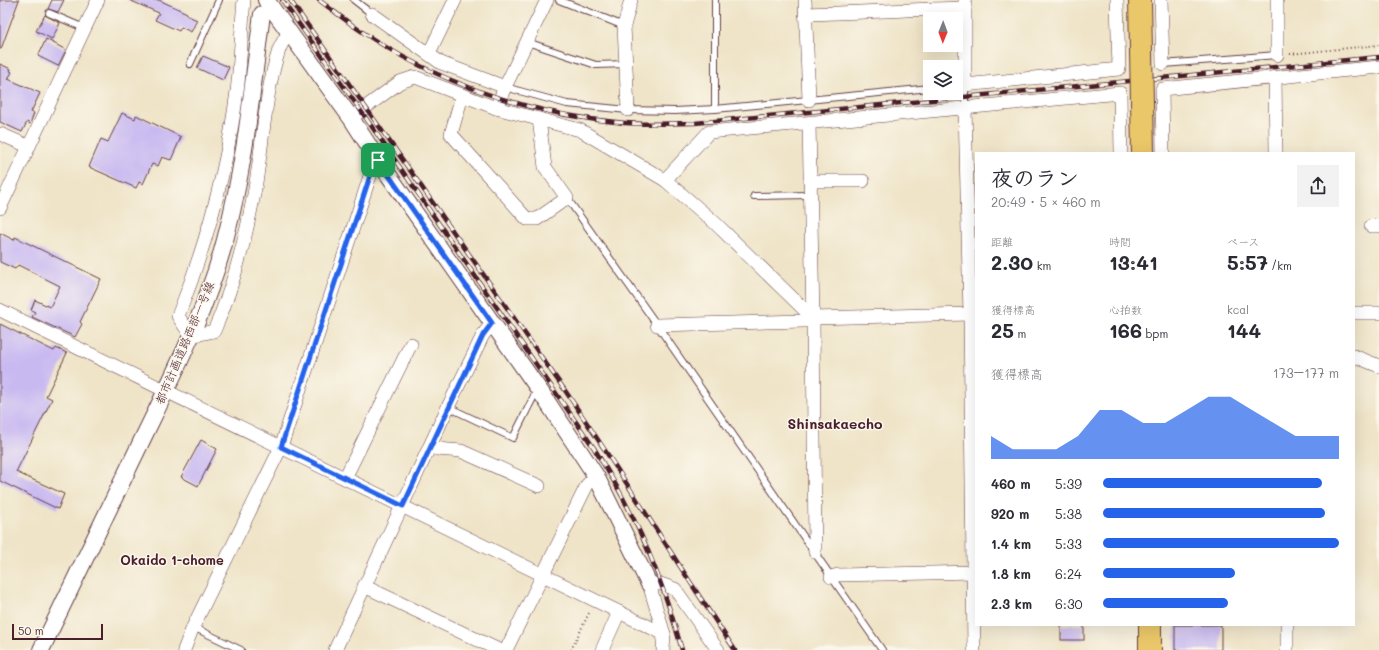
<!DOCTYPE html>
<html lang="ja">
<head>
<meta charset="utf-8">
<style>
	body { margin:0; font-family:Mali,"Klee One",sans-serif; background:#f2f2f3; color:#2b2b33; height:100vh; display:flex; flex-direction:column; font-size:15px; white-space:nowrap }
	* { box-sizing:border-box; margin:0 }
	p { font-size:13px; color:#7c7c81 }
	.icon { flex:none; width:22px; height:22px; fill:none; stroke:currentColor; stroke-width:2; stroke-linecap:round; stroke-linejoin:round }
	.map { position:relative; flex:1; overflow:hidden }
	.panel { position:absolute; left:975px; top:152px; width:380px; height:474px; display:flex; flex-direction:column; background:#fff; border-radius:0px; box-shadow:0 4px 16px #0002 }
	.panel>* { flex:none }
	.needle { width:26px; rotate:181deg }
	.fabs { position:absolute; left:923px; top:12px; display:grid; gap:8px }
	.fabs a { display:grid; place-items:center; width:40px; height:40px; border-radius:0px; background:#fff; box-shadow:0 4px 16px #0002; font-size:20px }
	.scale { position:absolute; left:12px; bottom:10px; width:91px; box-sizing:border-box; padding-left:4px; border:2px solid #4a1f2b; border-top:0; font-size:11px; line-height:14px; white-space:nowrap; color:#4a1f2b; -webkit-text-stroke:3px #fbf7ec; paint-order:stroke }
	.pin { position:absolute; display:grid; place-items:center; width:34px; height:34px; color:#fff; margin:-17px; border-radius:8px; box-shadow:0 2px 6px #0006 }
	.round { display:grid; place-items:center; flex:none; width:42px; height:42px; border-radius:0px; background:#f2f2f3 }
	.summary { display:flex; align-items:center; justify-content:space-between; height:68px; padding:0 16px }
	h1 { font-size:22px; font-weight:700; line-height:30px }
	.figures { display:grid; grid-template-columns:repeat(3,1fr); gap:6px; height:68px; padding:4px 16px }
	.figures div { display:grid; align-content:center }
	.figures b { font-size:20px; font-weight:700 }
	.figures small { font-size:11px; font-weight:400 }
	.figures p { font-size:11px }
	.chart { height:112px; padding:8px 16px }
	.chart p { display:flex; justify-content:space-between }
	.chart svg { width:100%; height:72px; margin-top:4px; fill:#2563eb; opacity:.7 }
	ul { padding:0 16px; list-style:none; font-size:13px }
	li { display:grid; grid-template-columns:64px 48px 1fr; align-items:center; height:30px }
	li i { height:10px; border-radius:5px; background:#2563eb }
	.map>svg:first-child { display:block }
	.building { fill:#c9b9f1 }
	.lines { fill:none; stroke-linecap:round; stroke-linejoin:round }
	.service-casing { stroke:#633d43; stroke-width:8 }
	.minor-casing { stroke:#633d43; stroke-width:14 }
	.tertiary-casing { stroke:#633d43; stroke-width:18 }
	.trunk-casing { stroke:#633d43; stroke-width:24 }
	.path { stroke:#633d43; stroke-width:2; stroke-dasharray:1 3; stroke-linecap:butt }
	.service { stroke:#fff; stroke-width:6 }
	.minor { stroke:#fff; stroke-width:13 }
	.tertiary { stroke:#fff; stroke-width:16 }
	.trunk { stroke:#eac769; stroke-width:22 }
	.rail-casing { stroke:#4a1f2b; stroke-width:4.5 }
	.rail { stroke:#fbf7ec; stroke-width:3; stroke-dasharray:9; stroke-linecap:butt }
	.trunk-bridge-casing { stroke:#633d43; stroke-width:24; stroke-linecap:butt }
	.trunk-bridge { stroke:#eac769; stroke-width:22 }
	.route-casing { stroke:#fff; stroke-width:8 }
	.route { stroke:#2563eb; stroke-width:5 }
	.labels { text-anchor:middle; stroke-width:3; stroke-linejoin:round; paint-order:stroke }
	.street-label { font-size:12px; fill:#4a1f2b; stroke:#fbf7ec }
	.neighbourhood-label { font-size:13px; font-weight:bold; fill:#4a1f2b; stroke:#fbf7ec }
	.quarter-label { font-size:14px; font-weight:bold; fill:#4a1f2b; stroke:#fbf7ec }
</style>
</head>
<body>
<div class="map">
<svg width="1379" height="650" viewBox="0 0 1379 650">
	<rect width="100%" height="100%" fill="#fbf7ec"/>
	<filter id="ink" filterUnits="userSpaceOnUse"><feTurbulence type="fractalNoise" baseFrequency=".025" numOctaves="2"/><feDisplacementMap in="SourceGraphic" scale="8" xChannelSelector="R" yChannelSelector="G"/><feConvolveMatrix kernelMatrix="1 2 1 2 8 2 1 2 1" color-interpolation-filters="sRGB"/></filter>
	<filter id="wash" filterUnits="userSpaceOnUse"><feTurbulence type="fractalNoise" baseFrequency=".012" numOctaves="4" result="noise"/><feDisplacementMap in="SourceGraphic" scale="16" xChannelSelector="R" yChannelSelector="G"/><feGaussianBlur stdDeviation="0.9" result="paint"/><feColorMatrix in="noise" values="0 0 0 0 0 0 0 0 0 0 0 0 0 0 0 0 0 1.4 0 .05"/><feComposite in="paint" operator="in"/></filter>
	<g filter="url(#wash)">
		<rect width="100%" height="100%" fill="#efe4c8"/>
		<g id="blocks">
			<g class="building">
				<path d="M 0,0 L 19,0 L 1,49 L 0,49 Z"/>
				<path d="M 52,0 L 64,0 L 58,12 L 48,9 Z"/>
				<path d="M 129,0 L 159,0 L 187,13 L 186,15 L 197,20 L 191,32 L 181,27 L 179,31 L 155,20 L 159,13 Z"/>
				<path d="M 45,15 L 60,23 L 52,39 L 36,31 Z"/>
				<path d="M 46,39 L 66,50 L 58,66 L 38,56 Z"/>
				<path d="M 203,56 L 229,67 L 223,80 L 197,68 Z"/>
				<path d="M 0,64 L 11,69 L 10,71 L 12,72 L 8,79 L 40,93 L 31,112 L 34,113 L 30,124 L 27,122 L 22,132 L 0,122 Z"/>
				<path d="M 122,113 L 135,119 L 136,115 L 181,137 L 171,160 L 162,157 L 158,166 L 152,164 L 143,184 L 139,182 L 136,188 L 89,167 L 101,139 L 108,142 Z"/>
				<path d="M 0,233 L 14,240 L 15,237 L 101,279 L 80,322 L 82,324 L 75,337 L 32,317 L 35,312 L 31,310 L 35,300 L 50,307 L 60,286 L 18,265 L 15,269 L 0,262 Z"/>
				<path d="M 0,324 L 54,351 L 56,348 L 67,353 L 46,396 L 52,399 L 16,472 L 64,494 L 58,509 L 0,481 Z"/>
				<path d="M 201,440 L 217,449 L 198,486 L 181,477 Z"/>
				<rect x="1061" y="625" width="23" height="15"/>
				<rect x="1175" y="625" width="46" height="25"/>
			</g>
		</g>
	</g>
	<g filter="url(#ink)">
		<use href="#blocks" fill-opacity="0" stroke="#633d43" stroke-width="1"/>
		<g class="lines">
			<defs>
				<g id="service">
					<path d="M 354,0 L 372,14"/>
					<path d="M 559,0 L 624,26"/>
					<path d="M 715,0 L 715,109"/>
					<path d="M 49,13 L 84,28"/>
					<path d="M 527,42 L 596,65 L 626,64"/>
					<path d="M 190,64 L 219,0"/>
					<path d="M 1163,64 L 1277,55"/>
					<path d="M 956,86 L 965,85 L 965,108"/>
					<path d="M 505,87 L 567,104 L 628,110 L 675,111 L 715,109 L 930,88"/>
					<path d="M 754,196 L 810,195"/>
					<path d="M 567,198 L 657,325 L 882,650"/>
					<path d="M 448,407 L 513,438 L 537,390"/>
					<path d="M 193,627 L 241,650"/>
				</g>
				<g id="minor">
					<path d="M 244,0 C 241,30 241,61 237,91 C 227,169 207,243 178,316 L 191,336 L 214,331 C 233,288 245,241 254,194 C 263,147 264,96 279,50 C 281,44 286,37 289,32"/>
					<path d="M 805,0 L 809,100"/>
					<path d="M 965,0 L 965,85 L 1119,69 L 1117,0"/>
					<path d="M 1161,0 L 1163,64"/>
					<path d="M 372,14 L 441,63 L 505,87"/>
					<path d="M 805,14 C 859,13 911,9 965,8"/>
					<path d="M 429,54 L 455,0"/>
					<path d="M 1277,55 L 1277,0"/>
					<path d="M 1275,77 L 1276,153"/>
					<path d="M 462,96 L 451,134 L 527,219 L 537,219 L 567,198 L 545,167 L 539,119"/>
					<path d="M 496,108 L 505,87 L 547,0"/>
					<path d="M 628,110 L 624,26 L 631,0"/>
					<path d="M 351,118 L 400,82 L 415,77 L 496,108 L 580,130 L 665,180 L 714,222 L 813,318 L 970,314 L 965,108"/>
					<path d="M 809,123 L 813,318 L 815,552"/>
					<path d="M 0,134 L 28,146"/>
					<path d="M 1163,153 L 1162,89 L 1379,67"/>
					<path d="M 665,180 L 709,132 L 1120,93 L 1121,153"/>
					<path d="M 810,181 L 863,181"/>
					<path d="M 0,208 L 98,0"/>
					<path d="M 1371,226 L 1379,226"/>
					<path d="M 0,310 L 664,634 L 663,650"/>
					<path d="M 1354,313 L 1379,313"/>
					<path d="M 657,325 L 804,321 L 813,318"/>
					<path d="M 1354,356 L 1379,366"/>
					<path d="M 431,445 L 437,449 L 461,451 L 539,486"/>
					<path d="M 345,478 L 411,344"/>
					<path d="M 831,577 L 838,575 L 976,572"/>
					<path d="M 364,586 L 499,650"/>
					<path d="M 664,634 L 649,584 L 661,584 L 675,589 L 718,650"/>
					<path d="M 184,650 L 193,627 L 281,447 L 372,170 L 378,160"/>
					<path d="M 335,650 L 448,407 L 483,335 L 492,323"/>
					<path d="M 506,650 L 587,485 L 596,476"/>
					<path d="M 602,650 L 619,612"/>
					<path d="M 974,650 L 970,314 L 976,314"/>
					<path d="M 1287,650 L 1287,625"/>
				</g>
				<g id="tertiary">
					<path d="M 266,0 L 351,118 L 378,160 L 540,391 L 596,476 L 649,584"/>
					<path d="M 41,650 C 75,579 109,509 143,438 C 174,374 207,309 225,240 C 245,166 252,90 262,14"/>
				</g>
				<path id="trunk" d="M 1150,625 L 1150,650"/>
			</defs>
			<use href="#service" class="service-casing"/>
			<use href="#minor" class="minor-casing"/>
			<use href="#tertiary" class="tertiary-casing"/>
			<use href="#trunk" class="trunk-casing"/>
			<g class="path">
				<path d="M 1290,54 L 1379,45"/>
				<path d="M 571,650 L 590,611"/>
			</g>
			<use href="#service" class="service"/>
			<use href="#minor" class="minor"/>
			<use href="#tertiary" class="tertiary"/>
			<use href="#trunk" class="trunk"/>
			<defs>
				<g id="rail">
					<path d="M 282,0 L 361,111 L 594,448 C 605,467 617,485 626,504 C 651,551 668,600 682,650"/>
					<path d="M 290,0 L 564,389 C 623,475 677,564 735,650"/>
					<path d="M 319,0 C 332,10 345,20 358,29 C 436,83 531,115 625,123 C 648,125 672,123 695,123 L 1379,57"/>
				</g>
			</defs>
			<use href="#rail" class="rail-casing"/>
			<use href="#rail" class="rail"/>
			<defs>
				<path id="trunk-bridge" d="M 1140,0 L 1143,153"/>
			</defs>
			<use href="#trunk-bridge" class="trunk-bridge-casing"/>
			<use href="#trunk-bridge" class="trunk-bridge"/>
		</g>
	</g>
	<g class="lines" filter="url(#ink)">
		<defs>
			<path id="route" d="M 378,160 L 492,323 L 483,335 L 403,506 L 281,447 L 372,170 Z"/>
		</defs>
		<use href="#route" class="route-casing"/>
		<use href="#route" class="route"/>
	</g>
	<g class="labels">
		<g class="street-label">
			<text transform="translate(185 343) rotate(-67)" y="4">都市計画道路西部一号線</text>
		</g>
		<g class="neighbourhood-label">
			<text x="172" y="565">Okaido 1-chome</text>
		</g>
		<g class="quarter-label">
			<text x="835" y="429">Shinsakaecho</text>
		</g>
	</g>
</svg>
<div class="fabs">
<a><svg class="needle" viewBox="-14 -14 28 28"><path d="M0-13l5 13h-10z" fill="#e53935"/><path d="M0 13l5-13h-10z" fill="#7c7c81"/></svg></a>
<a><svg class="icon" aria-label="layers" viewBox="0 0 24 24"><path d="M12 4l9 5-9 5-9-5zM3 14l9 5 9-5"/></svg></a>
</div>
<div class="scale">50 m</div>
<div class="pin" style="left:378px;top:160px;background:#1e9e55"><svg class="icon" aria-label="arrive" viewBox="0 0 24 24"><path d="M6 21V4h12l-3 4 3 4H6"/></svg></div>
<section class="panel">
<div class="summary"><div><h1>夜のラン</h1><p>20:49 · 5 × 460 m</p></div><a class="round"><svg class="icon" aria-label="share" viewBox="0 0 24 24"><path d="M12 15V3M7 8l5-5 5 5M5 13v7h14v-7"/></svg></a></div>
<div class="figures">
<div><p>距離</p><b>2.30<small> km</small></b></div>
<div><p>時間</p><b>13:41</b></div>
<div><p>ペース</p><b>5:57<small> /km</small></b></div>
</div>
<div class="figures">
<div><p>獲得標高</p><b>25<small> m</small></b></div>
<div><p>心拍数</p><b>166<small> bpm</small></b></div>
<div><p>kcal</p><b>144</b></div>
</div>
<div class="chart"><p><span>獲得標高</span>173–177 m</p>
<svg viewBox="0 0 160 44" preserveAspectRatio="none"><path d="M0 44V30L10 38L20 38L30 38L40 30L50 14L60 14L70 22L80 22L90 14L100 6L110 6L120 14L130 22L140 30L150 30L160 30V44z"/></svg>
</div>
<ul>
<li><b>460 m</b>5:39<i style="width:93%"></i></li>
<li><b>920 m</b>5:38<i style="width:94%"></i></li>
<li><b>1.4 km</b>5:33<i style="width:100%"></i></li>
<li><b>1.8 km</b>6:24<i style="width:56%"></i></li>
<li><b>2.3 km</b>6:30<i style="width:53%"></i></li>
</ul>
</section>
</div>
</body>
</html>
